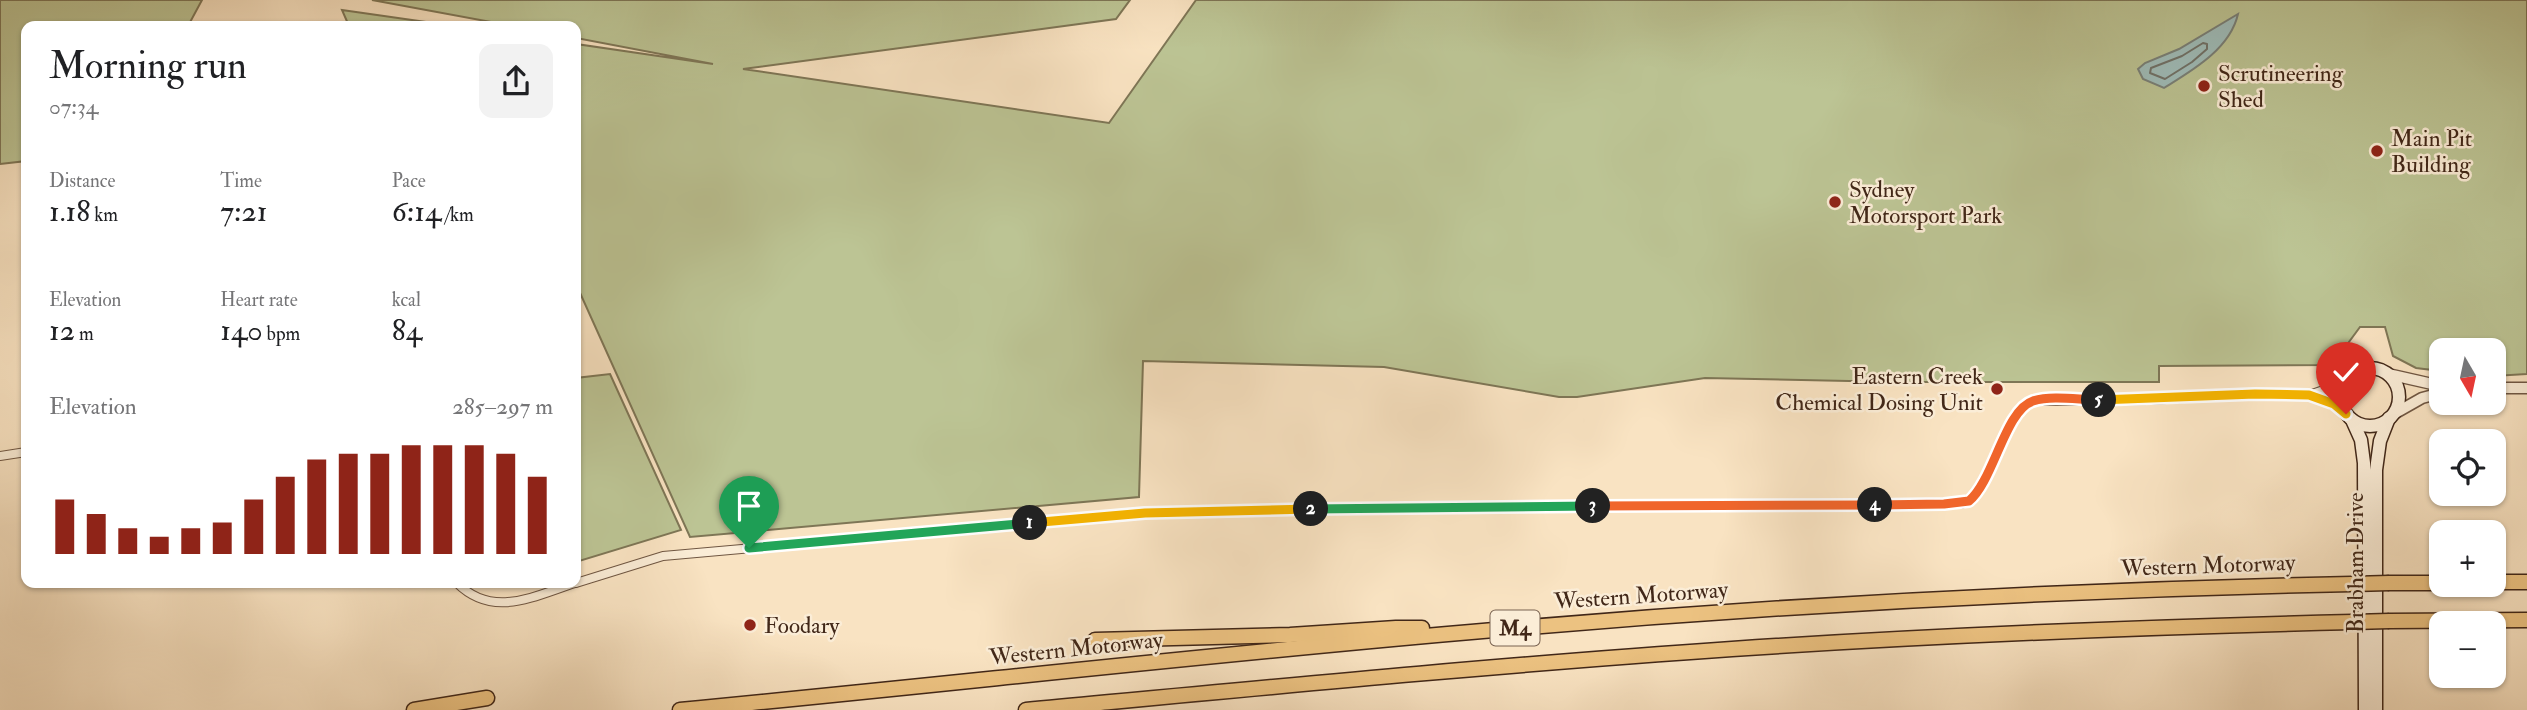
<!DOCTYPE html>
<html lang="en">
<head>
<meta charset="utf-8">
<style>
	body { margin:0; font-family:"IM FELL Double Pica",serif; background:#f2f2f2; color:#202124; height:100vh; display:flex; flex-direction:column; font-size:26px; white-space:nowrap }
	* { box-sizing:border-box; margin:0 }
	p { font-size:23px; color:#757577 }
	.icon { flex:none; width:38px; height:38px; fill:none; stroke:currentColor; stroke-width:2; stroke-linecap:round; stroke-linejoin:round }
	.map { position:relative; flex:1; overflow:hidden }
	.side { position:absolute; left:21px; top:21px; width:560px; height:567px; display:flex; flex-direction:column; background:#fff; border-radius:14px; box-shadow:0 2px 5px #0004 }
	.side>* { flex:none }
	.needle { width:46px; rotate:171deg }
	.controls { position:absolute; left:2429px; top:338px; display:grid; gap:14px }
	.controls a { display:grid; place-items:center; width:77px; height:77px; border-radius:14px; background:#fff; box-shadow:0 2px 5px #0004; font-size:35px }
	.pin { position:absolute; display:grid; place-items:center; width:60px; height:60px; color:#fff; margin:-72px -30px; border-radius:50% 50% 50% 0; rotate:-45deg; box-shadow:0 0 7px #0007 }
	.pin .icon { rotate:45deg }
	.km { position:absolute; width:35px; height:35px; margin:-18px; border-radius:50%; background:#222; color:#fff; font-size:19px; line-height:35px; text-align:center }
	.round { display:grid; place-items:center; flex:none; width:74px; height:74px; border-radius:14px; background:#f2f2f2 }
	.head { display:flex; align-items:center; justify-content:space-between; height:119px; padding:0 28px }
	h1 { font-size:38px; font-weight:600; line-height:52px }
	.metrics { display:grid; grid-template-columns:repeat(3,1fr); gap:10px; height:119px; padding:7px 28px }
	.metrics div { display:grid; align-content:center }
	.metrics b { font-size:30px; font-weight:600 }
	.metrics small { font-size:19px; font-weight:400 }
	.metrics p { font-size:19px }
	.chart { height:196px; padding:14px 28px }
	.chart p { display:flex; justify-content:space-between }
	.chart svg { width:100%; height:126px; margin-top:7px; stroke:#8f2418; stroke-width:6 }
	.map>svg:first-child { display:block }
	.green { fill:#bcc494; stroke:#7e7656; stroke-width:2 }
	.water { fill:#9fbdba; stroke:#798179; stroke-width:2 }
	.lines { fill:none; stroke-linecap:round; stroke-linejoin:round }
	.shore { stroke:#707269; stroke-width:2 }
	.minor-casing { stroke:#6f5642; stroke-width:10 }
	.tertiary-casing { stroke:#6f5642; stroke-width:13 }
	.secondary-casing { stroke:#412718; stroke-width:15 }
	.motorway-casing { stroke:#412718; stroke-width:17 }
	.minor { stroke:#fbedd7; stroke-width:8 }
	.tertiary { stroke:#fbedd7; stroke-width:10 }
	.secondary { stroke:#fbedd7; stroke-width:12 }
	.motorway { stroke:#ecc281; stroke-width:14 }
	.motorway-bridge-casing { stroke:#412718; stroke-width:17; stroke-linecap:butt }
	.motorway-bridge { stroke:#ecc281; stroke-width:14 }
	.split-1-casing { stroke:#fff; stroke-width:14 }
	.split-2-casing { stroke:#fff; stroke-width:14 }
	.split-3-casing { stroke:#fff; stroke-width:14 }
	.split-4-casing { stroke:#fff; stroke-width:14 }
	.split-5-casing { stroke:#fff; stroke-width:14 }
	.split-6-casing { stroke:#fff; stroke-width:14 }
	.split-1 { stroke:#22a559; stroke-width:9 }
	.split-2 { stroke:#f5b400; stroke-width:9 }
	.split-3 { stroke:#22a559; stroke-width:9 }
	.split-4 { stroke:#f0652b; stroke-width:9 }
	.split-5 { stroke:#f0652b; stroke-width:9 }
	.split-6 { stroke:#f5b400; stroke-width:9 }
	.poi-dot { fill:#8f2418; stroke:#fbedd7; stroke-width:2.5 }
	.labels { text-anchor:middle; stroke-width:5; stroke-linejoin:round; paint-order:stroke }
	.shield { fill:#fbedd7; stroke:#796251; stroke-width:2 }
	.shield-label { font-size:21px; font-weight:bold; fill:#412718 }
	.poi-label { font-size:23px; fill:#412718; stroke:#fbedd7; text-anchor:start }
	.street-label { font-size:23px; fill:#412718; stroke:#fbedd7 }
</style>
</head>
<body>
<div class="map">
<svg width="2527" height="710" viewBox="0 0 2527 710">
	<rect width="100%" height="100%" fill="#f9e3c2"/>
	<filter id="stains"><feTurbulence type="fractalNoise" baseFrequency=".00286" numOctaves="4"/><feColorMatrix values="0 0 0 0 .2 0 0 0 0 .09 0 0 0 0 .02 0 0 0 .5 -.17"/></filter>
	<radialGradient id="worn" r=".72"><stop offset=".6" stop-color="#630" stop-opacity="0"/><stop offset="1" stop-color="#630" stop-opacity=".3"/></radialGradient>
	<g class="green">
		<path d="M 0,0 L 202,0 L 188,26 L 26,26 L 26,161 L 0,164 Z"/>
		<path d="M 372,0 L 1130,0 L 1116,19 L 743,69 L 1109,123 L 1196,0 L 2527,0 L 2527,374 L 2494,376 L 2494,350 L 2441,350 L 2441,371 L 2416,368 L 2393,356 L 2385,327 L 2360,327 L 2332,365 L 2159,366 L 2159,382 L 1896,382 L 1705,378 L 1577,397 L 1559,397 L 1384,367 L 1143,361 L 1139,497 L 690,537 L 576,284 L 576,44 L 713,64 L 576,38 L 576,26 L 513,26 Z"/>
		<path d="M 342,10 L 454,26 L 349,26 Z"/>
		<path d="M 610,374 L 681,530 L 576,562 L 576,378 Z"/>
	</g>
	<path class="water" d="M 2238,14 C 2230,49 2193,70 2164,88 L 2143,79 L 2138,69 L 2145,63 L 2179,49 Z"/>
	<g class="lines">
		<path class="shore" d="M 2203,43 L 2207,44 L 2207,49 L 2192,62 L 2165,79 L 2150,73 L 2151,68 L 2182,56 Z"/>
		<defs>
			<g id="minor">
				<path d="M 2309,395 L 2344,410"/>
				<path d="M 0,456 L 26,452"/>
				<path d="M 457,583 C 493,619 534,596 575,583"/>
				<path d="M 576,583 L 663,556 L 1145,513 L 1372,507 L 1961,504 L 1969,501 L 1976,495 C 1994,468 2003,418 2032,401 L 2149,400 L 2255,394 L 2309,395 L 2344,383"/>
			</g>
			<g id="tertiary">
				<path d="M 2388,374 L 2441,386"/>
				<path d="M 2494,388 L 2527,388"/>
				<path d="M 2392,415 L 2422,398 L 2441,393"/>
			</g>
			<g id="secondary">
				<circle cx="2370" cy="397" r="29"/>
				<path d="M 2352,420 L 2361,440 L 2364,463 L 2365,710"/>
				<path d="M 2376,710 L 2376,470 L 2380,441 L 2389,418"/>
			</g>
			<g id="motorway">
				<path d="M 2494,582 L 2527,582"/>
				<path d="M 2389,583 L 2441,583"/>
				<path d="M 2389,621 L 2527,620"/>
				<path d="M 1095,640 L 1290,635 L 1396,628 L 1422,628"/>
				<path d="M 414,710 L 487,698"/>
				<path d="M 680,710 C 952,684 1222,653 1494,630 C 1779,605 2066,590 2352,584"/>
				<path d="M 1026,710 C 1261,688 1497,665 1732,649 C 1939,635 2146,627 2353,622"/>
			</g>
		</defs>
		<use href="#minor" class="minor-casing"/>
		<use href="#tertiary" class="tertiary-casing"/>
		<use href="#secondary" class="secondary-casing"/>
		<use href="#motorway" class="motorway-casing"/>
		<use href="#minor" class="minor"/>
		<use href="#tertiary" class="tertiary"/>
		<use href="#secondary" class="secondary"/>
		<use href="#motorway" class="motorway"/>
		<defs>
			<g id="motorway-bridge">
				<path d="M 2352,584 L 2389,583"/>
				<path d="M 2353,622 L 2389,621"/>
			</g>
		</defs>
		<use href="#motorway-bridge" class="motorway-bridge-casing"/>
		<use href="#motorway-bridge" class="motorway-bridge"/>
	</g>
	<g class="lines">
		<defs>
			<path id="split-1" d="M 749,548 L 1030,523"/>
			<path id="split-2" d="M 1030,523 L 1145,513 L 1311,509"/>
			<path id="split-3" d="M 1311,509 L 1593,506"/>
			<path id="split-4" d="M 1593,506 L 1875,505"/>
			<path id="split-5" d="M 1875,505 L 1944,504 L 1969,501 C 1994,480 2005,410 2033,401 C 2053,395 2079,400 2099,400"/>
			<path id="split-6" d="M 2099,400 L 2255,394 L 2309,395 L 2334,404 L 2346,414"/>
		</defs>
		<use href="#split-1" class="split-1-casing"/>
		<use href="#split-2" class="split-2-casing"/>
		<use href="#split-3" class="split-3-casing"/>
		<use href="#split-4" class="split-4-casing"/>
		<use href="#split-5" class="split-5-casing"/>
		<use href="#split-6" class="split-6-casing"/>
		<use href="#split-1" class="split-1"/>
		<use href="#split-2" class="split-2"/>
		<use href="#split-3" class="split-3"/>
		<use href="#split-4" class="split-4"/>
		<use href="#split-5" class="split-5"/>
		<use href="#split-6" class="split-6"/>
	</g>
	<g class="poi-dot">
		<circle cx="2204" cy="86" r="7"/>
		<circle cx="2377" cy="151" r="7"/>
		<circle cx="1835" cy="202" r="7"/>
		<circle cx="1997" cy="389" r="7"/>
		<circle cx="750" cy="625" r="7"/>
	</g>
	<g class="labels">
		<rect class="shield" x="1490.5" y="610.5" width="49" height="35" rx="5"/>
		<g class="shield-label">
			<text x="1515" y="635">M4</text>
		</g>
		<g class="poi-label">
			<text x="2218" y="81">Scrutineering<tspan x="2218" dy="26">Shed</tspan></text>
			<text x="2391" y="146">Main Pit<tspan x="2391" dy="26">Building</tspan></text>
			<text x="1849" y="197">Sydney<tspan x="1849" dy="26">Motorsport Park</tspan></text>
			<text x="1983" y="384" text-anchor="end">Eastern Creek<tspan x="1983" dy="26">Chemical Dosing Unit</tspan></text>
			<text x="764" y="633">Foodary</text>
		</g>
		<g class="street-label">
			<text transform="translate(2355 563) rotate(-90)" y="8">Brabham Drive</text>
			<text transform="translate(2208 565) rotate(-2)" y="8">Western Motorway</text>
			<text transform="translate(1641 595) rotate(-4)" y="8">Western Motorway</text>
			<text transform="translate(1076 648) rotate(-6)" y="8">Western Motorway</text>
		</g>
	</g>
	<rect width="100%" height="100%" filter="url(#stains)"/>
	<rect width="100%" height="100%" fill="url(#worn)"/>
</svg>
<div class="controls">
<a><svg class="needle" viewBox="-14 -14 28 28"><path d="M0-13l5 13h-10z" fill="#e53935"/><path d="M0 13l5-13h-10z" fill="#757577"/></svg></a>
<a><svg class="icon" aria-label="locate" viewBox="0 0 24 24"><circle cx="12" cy="12" r="6"/><path d="M12 2v4M12 18v4M2 12h4M18 12h4"/></svg></a>
<a>+</a>
<a>−</a>
</div>
<div class="pin" style="left:749px;top:548px;background:#1e9e55"><svg class="icon" aria-label="arrive" viewBox="0 0 24 24"><path d="M6 21V4h12l-3 4 3 4H6"/></svg></div>
<div class="pin" style="left:2346px;top:414px;background:#d93025"><svg class="icon" aria-label="check" viewBox="0 0 24 24"><path d="M5 12l5 5 9-10"/></svg></div>
<b class="km" style="left:1030px;top:523px">1</b>
<b class="km" style="left:1311px;top:509px">2</b>
<b class="km" style="left:1593px;top:506px">3</b>
<b class="km" style="left:1875px;top:505px">4</b>
<b class="km" style="left:2099px;top:400px">5</b>
<section class="side">
<div class="head"><div><h1>Morning run</h1><p>07:34</p></div><a class="round"><svg class="icon" aria-label="share" viewBox="0 0 24 24"><path d="M12 15V3M7 8l5-5 5 5M5 13v7h14v-7"/></svg></a></div>
<div class="metrics">
<div><p>Distance</p><b>1.18<small> km</small></b></div>
<div><p>Time</p><b>7:21</b></div>
<div><p>Pace</p><b>6:14<small> /km</small></b></div>
</div>
<div class="metrics">
<div><p>Elevation</p><b>12<small> m</small></b></div>
<div><p>Heart rate</p><b>140<small> bpm</small></b></div>
<div><p>kcal</p><b>84</b></div>
</div>
<div class="chart"><p><span>Elevation</span>285–297 m</p>
<svg viewBox="0 0 160 44" preserveAspectRatio="none"><path d="M5 44V25M15 44V30M25 44V35M35 44V38M45 44V35M55 44V33M65 44V25M75 44V17M85 44V11M95 44V9M105 44V9M115 44V6M125 44V6M135 44V6M145 44V9M155 44V17"/></svg>
</div>
</section>
</div>
</body>
</html>
